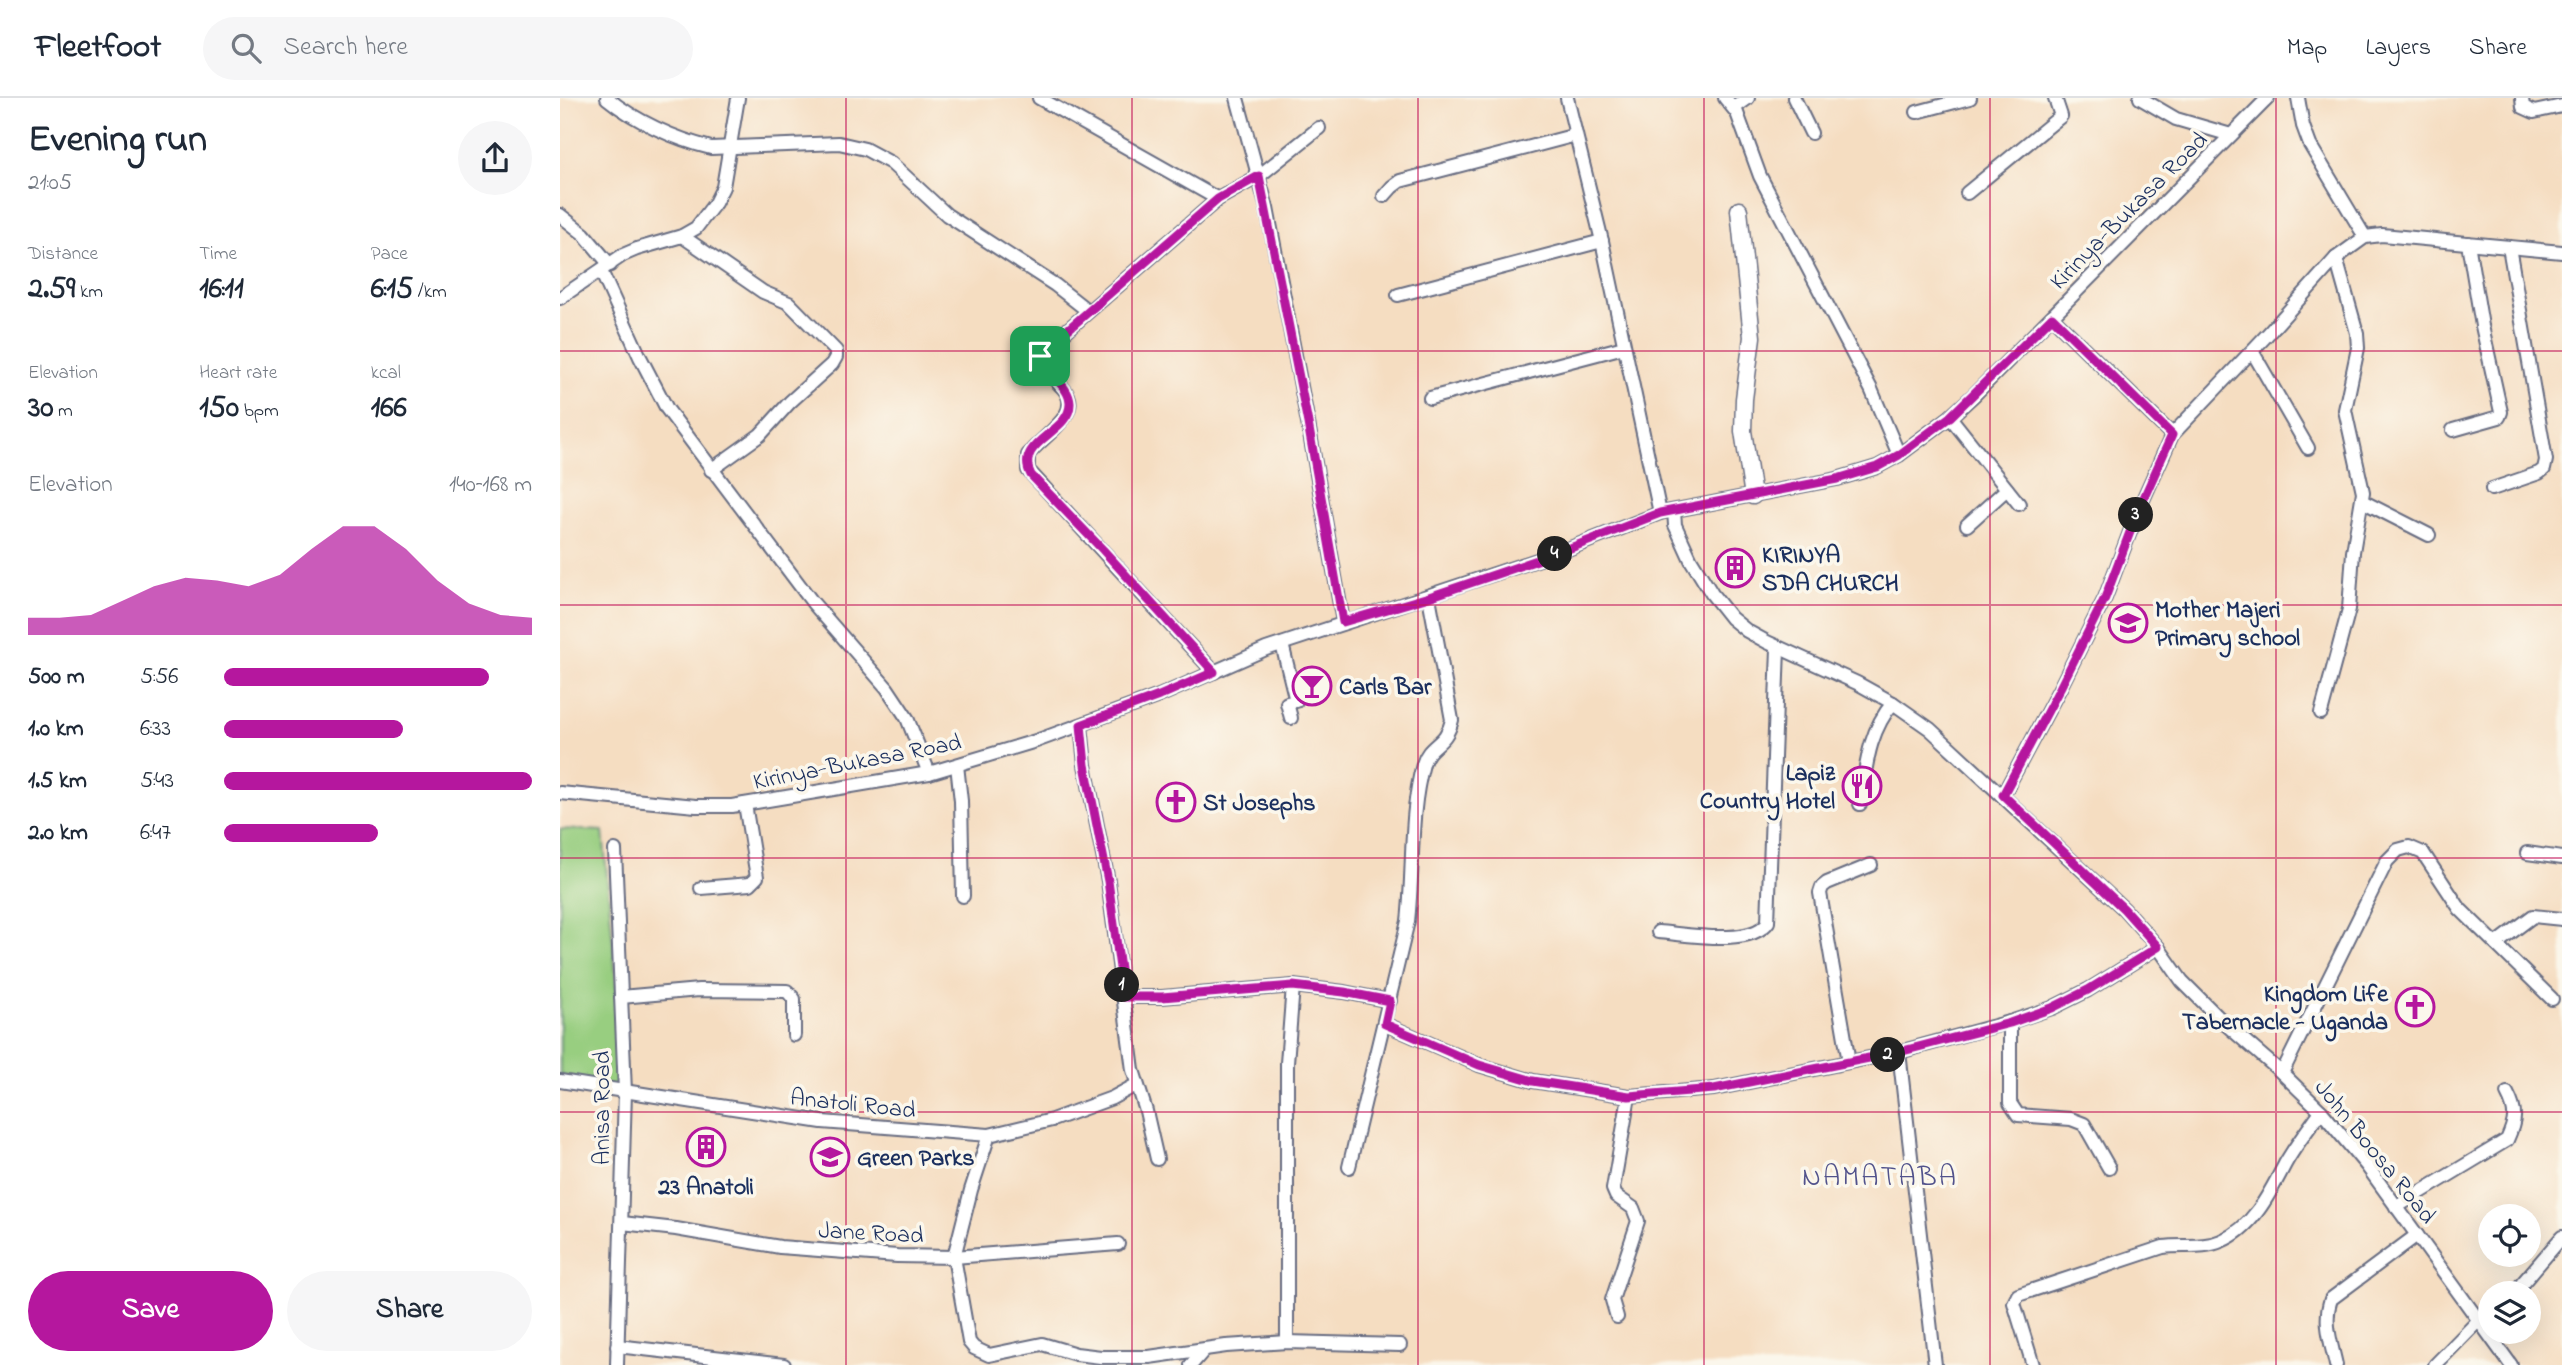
<!DOCTYPE html>
<html lang="en">
<head>
<meta charset="utf-8">
<style>
	body { margin:0; font-family:"Indie Flower",sans-serif; background:#f6f6f7; color:#1f2937; height:100vh; display:flex; flex-direction:column; font-size:26px; white-space:nowrap }
	* { box-sizing:border-box; margin:0 }
	p { font-size:23px; color:#747a83 }
	.icon { flex:none; width:38px; height:38px; fill:none; stroke:currentColor; stroke-width:2; stroke-linecap:round; stroke-linejoin:round }
	.map { position:relative; flex:1; overflow:hidden }
	.drawer { display:flex; flex-direction:column; background:#fff; width:560px }
	.drawer>* { flex:none }
	.tools { position:absolute; left:1918px; top:1106px; display:grid; gap:14px }
	.tools a { display:grid; place-items:center; width:63px; height:63px; border-radius:50%; background:#fff; box-shadow:0 7px 28px #0002; font-size:35px }
	.pin { position:absolute; display:grid; place-items:center; width:60px; height:60px; color:#fff; margin:-30px; border-radius:14px; box-shadow:0 4px 10px #0006 }
	.km { position:absolute; width:35px; height:35px; margin:-18px; border-radius:50%; background:#222; color:#fff; font-size:19px; line-height:35px; text-align:center }
	.round { display:grid; place-items:center; flex:none; width:74px; height:74px; border-radius:37px; background:#f6f6f7 }
	.head { display:flex; align-items:center; justify-content:space-between; height:119px; padding:0 28px }
	h1 { font-size:38px; font-weight:800; line-height:52px }
	.metrics { display:grid; grid-template-columns:repeat(3,1fr); gap:10px; height:119px; padding:7px 28px }
	.metrics div { display:grid; align-content:center }
	.metrics b { font-size:30px; font-weight:800 }
	.metrics small { font-size:19px; font-weight:400 }
	.metrics p { font-size:19px }
	.chart { height:196px; padding:14px 28px }
	.chart p { display:flex; justify-content:space-between }
	.chart svg { width:100%; height:126px; margin-top:7px; fill:#b5179e; opacity:.7 }
	.cta { display:flex; gap:14px; margin-top:auto; padding:14px 28px }
	.cta a { flex:1; height:80px; border-radius:42px; background:#b5179e; color:#fff; font-size:28px; font-weight:800; line-height:80px; text-align:center }
	.cta a+a { background:#f6f6f7; color:#1f2937 }
	ul { padding:0 28px; list-style:none; font-size:23px }
	li { display:grid; grid-template-columns:112px 84px 1fr; align-items:center; height:52px }
	li i { height:18px; border-radius:9px; background:#b5179e }
	header { display:flex; align-items:center; gap:42px; box-sizing:border-box; height:98px; padding:0 35px; background:#fff; border-bottom:2px solid #e0e1e3 }
	header strong { font-size:33px }
	nav { display:flex; gap:38px; margin-inline-start:auto; font-size:24px }
	.search { width:490px; height:63px; background:#f6f6f7; display:flex; align-items:center; gap:18px; box-sizing:border-box; padding:0 24px; border-radius:38px; color:#747a83; font-size:26px }
	main { display:flex; flex:1; min-height:0 }
	.map>svg:first-child { display:block }
	.green { fill:#98ce80; stroke:#5a7e6f; stroke-width:2 }
	.lines { fill:none; stroke-linecap:round; stroke-linejoin:round }
	.minor-casing { stroke:#676c81; stroke-width:16 }
	.tertiary-casing { stroke:#676c81; stroke-width:19 }
	.minor { stroke:#fff; stroke-width:12 }
	.tertiary { stroke:#fff; stroke-width:16 }
	.route-casing { stroke:#fff; stroke-width:14 }
	.route { stroke:#b5179e; stroke-width:9 }
	.grid { fill:none; stroke:#c2185b; stroke-width:2; stroke-opacity:0.55 }
	.labels { text-anchor:middle; stroke-width:7; stroke-linejoin:round; paint-order:stroke }
	.street-label { font-size:24px; fill:#1b2f5e; stroke:#fbf7ec }
	.poi-label { font-size:24px; font-weight:bold; fill:#1b2f5e; stroke:#fbf7ec; text-anchor:start }
	.quarter-label { font-size:28px; letter-spacing:2px; fill:#52538c; stroke:#fbf7ec }
</style>
</head>
<body>
<header>
<strong>Fleetfoot</strong>
<div class="search"><svg class="icon" aria-label="search" viewBox="0 0 24 24"><circle cx="10" cy="10" r="6"/><path d="M15 15l6 6"/></svg>Search here</div>
<nav><a>Map</a><a>Layers</a><a>Share</a></nav>
</header>
<main>
<section class="drawer">
<div class="head"><div><h1>Evening run</h1><p>21:05</p></div><a class="round"><svg class="icon" aria-label="share" viewBox="0 0 24 24"><path d="M12 15V3M7 8l5-5 5 5M5 13v7h14v-7"/></svg></a></div>
<div class="metrics">
<div><p>Distance</p><b>2.59<small> km</small></b></div>
<div><p>Time</p><b>16:11</b></div>
<div><p>Pace</p><b>6:15<small> /km</small></b></div>
</div>
<div class="metrics">
<div><p>Elevation</p><b>30<small> m</small></b></div>
<div><p>Heart rate</p><b>150<small> bpm</small></b></div>
<div><p>kcal</p><b>166</b></div>
</div>
<div class="chart"><p><span>Elevation</span>140–168 m</p>
<svg viewBox="0 0 160 44" preserveAspectRatio="none"><path d="M0 44V38L10 38L20 37L30 32L40 27L50 24L60 25L70 27L80 23L90 14L100 6L110 6L120 14L130 25L140 33L150 37L160 38V44z"/></svg>
</div>
<ul>
<li><b>500 m</b>5:56<i style="width:86%"></i></li>
<li><b>1.0 km</b>6:33<i style="width:58%"></i></li>
<li><b>1.5 km</b>5:43<i style="width:100%"></i></li>
<li><b>2.0 km</b>6:47<i style="width:50%"></i></li>
</ul>
<div class="cta"><a>Save</a><a>Share</a></div>
</section>
<div class="map">
<svg width="2002" height="1267" viewBox="0 0 2002 1267">
	<rect width="100%" height="100%" fill="#fbf7ec"/>
	<filter id="ink" filterUnits="userSpaceOnUse"><feTurbulence type="fractalNoise" baseFrequency=".0143" numOctaves="2"/><feDisplacementMap in="SourceGraphic" scale="14" xChannelSelector="R" yChannelSelector="G"/><feConvolveMatrix kernelMatrix="1 2 1 2 8 2 1 2 1" color-interpolation-filters="sRGB"/></filter>
	<filter id="wash" filterUnits="userSpaceOnUse"><feTurbulence type="fractalNoise" baseFrequency=".00686" numOctaves="4" result="noise"/><feDisplacementMap in="SourceGraphic" scale="28" xChannelSelector="R" yChannelSelector="G"/><feGaussianBlur stdDeviation="1.57" result="paint"/><feColorMatrix in="noise" values="0 0 0 0 0 0 0 0 0 0 0 0 0 0 0 0 0 1.4 0 .05"/><feComposite in="paint" operator="in"/></filter>
	<g filter="url(#wash)">
		<rect width="100%" height="100%" fill="#f5ddc1"/>
		<path class="green" d="M 0,731 L 43,733 L 66,993 L 0,977 Z"/>
	</g>
	<g filter="url(#ink)">
		<g class="lines">
			<defs>
				<g id="minor">
					<path d="M 47,0 C 75,23 115,41 151,50 L 279,45 L 305,51 L 331,65 L 387,117 L 495,187 L 528,213"/>
					<path d="M 479,0 L 658,101"/>
					<path d="M 677,0 L 707,110 L 748,325 L 783,524"/>
					<path d="M 1007,0 L 1042,143 L 1100,415"/>
					<path d="M 1165,0 L 1177,15 L 1200,78 L 1311,291 L 1339,357"/>
					<path d="M 1234,0 L 1251,35"/>
					<path d="M 1580,0 L 1616,21 L 1671,37"/>
					<path d="M 1738,0 L 1743,28 L 1750,47 L 1805,139"/>
					<path d="M 1962,0 L 1963,9 L 1974,14 L 2002,8"/>
					<path d="M 1174,10 L 1188,0"/>
					<path d="M 1357,14 L 1410,0"/>
					<path d="M 1407,95 L 1501,18 L 1495,0"/>
					<path d="M 824,98 L 832,89 L 840,83 L 1016,37"/>
					<path d="M 0,117 L 24,136 L 50,167"/>
					<path d="M 122,138 L 203,194 L 229,205 L 276,253 L 276,259 L 272,266 L 230,304 L 200,337 L 151,372"/>
					<path d="M 41,173 L 80,259 L 107,311 L 253,505 L 327,590 L 347,620 L 369,675"/>
					<path d="M 838,197 L 1042,143"/>
					<path d="M 0,200 L 63,157 L 77,151 L 122,138 L 136,130 L 155,105 L 163,89 L 178,0"/>
					<path d="M 1492,219 L 1612,337"/>
					<path d="M 1692,253 L 1748,350"/>
					<path d="M 870,300 L 1064,249"/>
					<path d="M 1390,319 L 1459,406"/>
					<path d="M 1893,332 L 1939,319 L 1941,314 L 1922,228 L 1908,145"/>
					<path d="M 1932,391 L 1979,375 L 1984,371 L 1986,362 L 1949,149"/>
					<path d="M 1802,403 L 1869,437"/>
					<path d="M 1114,413 L 1115,427 L 1131,462 L 1152,496 L 1171,520 L 1187,533 L 1207,544 L 1297,585 L 1333,605 L 1370,631 L 1564,811 L 1598,849 L 1622,883 L 1663,924 L 1722,975 L 1761,1013 L 1807,1068 L 1951,1267"/>
					<path d="M 1407,427 L 1447,391"/>
					<path d="M 722,546 L 736,603 L 727,605 L 731,620"/>
					<path d="M 654,574 L 468,372 L 468,357 C 481,338 526,316 503,290 C 495,281 483,271 480,258 L 482,254 L 658,101 L 699,78 L 759,30"/>
					<path d="M 1761,615 L 1789,511 L 1793,454 L 1803,394 L 1785,312 L 1798,250 L 1797,235 L 1776,160"/>
					<path d="M 521,627 L 525,667 L 548,783 L 573,972 L 586,1013 L 597,1061"/>
					<path d="M 397,667 L 401,703 L 403,798"/>
					<path d="M 0,695 L 136,708 L 172,708 L 369,675 L 476,643 L 599,598 L 706,551 L 995,456 L 1100,415 L 1277,381 L 1317,369 L 1339,357 L 1390,319 L 1414,297 L 1708,0"/>
					<path d="M 1443,697 L 1500,590 L 1545,500 L 1578,413 L 1612,337 L 1707,237 L 1776,160 L 1805,139 L 1822,137 L 2002,154"/>
					<path d="M 1300,706 C 1306,670 1308,634 1333,605"/>
					<path d="M 55,752 L 65,994 L 57,1267"/>
					<path d="M 1967,755 L 2002,760"/>
					<path d="M 141,790 L 190,786 L 197,779 L 185,706"/>
					<path d="M 1098,834 C 1125,836 1191,849 1208,824 L 1218,550"/>
					<path d="M 1936,846 L 1973,818 L 2002,821"/>
					<path d="M 61,899 L 139,892 L 227,893 L 234,901 L 234,937"/>
					<path d="M 564,899 L 602,899 L 733,888 L 784,894 L 830,903"/>
					<path d="M 1450,924 L 1450,1005 L 1458,1017 L 1511,1021 L 1524,1026 L 1549,1070"/>
					<path d="M 825,926 L 919,967 L 973,983 L 1069,998 L 1154,991 L 1339,954 L 1450,924 L 1492,910 L 1528,892 L 1598,849"/>
					<path d="M 1339,954 L 1375,1267"/>
					<path d="M 1289,964 L 1260,795 L 1262,789 L 1267,785 L 1311,767"/>
					<path d="M 1722,975 L 1827,763 L 1838,752 L 1849,749 L 1863,755 L 1900,811 L 1992,901"/>
					<path d="M 0,983 L 262,1024 L 429,1037 L 492,1022 L 552,1000 L 576,987"/>
					<path d="M 429,1037 L 411,1092 L 394,1159 L 409,1244 L 414,1250 L 429,1257 L 482,1246 L 516,1256 L 541,1259 L 589,1259 L 666,1248 L 727,1244 L 840,1247"/>
					<path d="M 789,1069 L 848,823 C 854,771 849,717 863,666 C 869,645 886,648 892,622 L 869,499"/>
					<path d="M 1836,1109 L 1947,1042 C 1956,1022 1957,1014 1947,995"/>
					<path d="M 62,1125 L 116,1131 L 220,1149 L 337,1158 L 394,1159 L 558,1146"/>
					<path d="M 1954,1195 L 2002,1139"/>
					<path d="M 1057,1219 L 1052,1202 L 1078,1123 L 1073,1110 L 1056,1098 L 1053,1091 L 1069,998"/>
					<path d="M 727,1244 L 727,965 L 733,888"/>
					<path d="M 57,1248 L 224,1267"/>
					<path d="M 631,1267 L 644,1252"/>
					<path d="M 1473,1267 L 1454,1205 L 1458,1197 L 1603,1149 C 1622,1146 1643,1151 1661,1143 C 1693,1130 1710,1095 1725,1066 C 1735,1048 1749,1030 1761,1013"/>
					<path d="M 1776,1267 C 1771,1244 1763,1223 1771,1201 L 1857,1137"/>
					<path d="M 1875,1267 L 1919,1222"/>
				</g>
				<path id="tertiary" d="M 1179,112 L 1192,239 L 1184,301 L 1183,333 L 1193,398"/>
			</defs>
			<use href="#minor" class="minor-casing"/>
			<use href="#tertiary" class="tertiary-casing"/>
			<use href="#minor" class="minor"/>
			<use href="#tertiary" class="tertiary"/>
		</g>
	</g>
	<g class="lines" filter="url(#ink)">
		<defs>
			<path id="route" d="M 699,78 L 748,325 L 783,524 L 869,499 L 995,456 L 1100,415 L 1277,381 L 1317,369 L 1339,357 L 1390,319 L 1492,219 L 1612,337 L 1578,413 L 1545,500 L 1500,590 L 1443,697 L 1564,811 L 1598,849 L 1528,892 L 1492,910 L 1450,925 L 1339,954 L 1154,991 L 1069,998 L 973,983 L 919,967 L 825,926 L 830,903 L 784,894 L 733,888 L 602,899 L 564,899 L 548,783 L 525,667 L 521,627 L 599,598 L 654,574 L 543,452 L 471,377 C 453,343 511,335 510,305 C 509,286 485,276 480,258 L 482,254 L 658,101 Z"/>
		</defs>
		<use href="#route" class="route-casing"/>
		<use href="#route" class="route"/>
	</g>
	<path class="grid" d="M 286,0 L 286,1267M 572,0 L 572,1267M 858,0 L 858,1267M 1144,0 L 1144,1267M 1430,0 L 1430,1267M 1716,0 L 1716,1267M 0,253 L 2002,253M 0,507 L 2002,507M 0,760 L 2002,760M 0,1014 L 2002,1014"/>
	<defs>
		<symbol id="building-ring" viewBox="-11 -11 22 22"><circle r="9.5" fill="#fbf7ec" stroke="#b5179e" stroke-width="1.5"/><path d="M-4-6H4V6H1V3H-1V6H-4ZM-2.5-4.3h1.7v1.8h-1.7ZM.8-4.3h1.7v1.8H.8ZM-2.5-1h1.7V.8h-1.7ZM.8-1h1.7V.8H.8Z" fill="#b5179e"/></symbol>
		<symbol id="school-ring" viewBox="-11 -11 22 22"><circle r="9.5" fill="#fbf7ec" stroke="#b5179e" stroke-width="1.5"/><path d="M0-5L7-2L0 1L-7-2ZM-4 1L0 2.5L4 1V4Q0 6-4 4Z" fill="#b5179e"/></symbol>
		<symbol id="bar-ring" viewBox="-11 -11 22 22"><circle r="9.5" fill="#fbf7ec" stroke="#b5179e" stroke-width="1.5"/><path d="M-6-5H6L.8 .8V4.5H3.5V6h-7V4.5H-.8V.8Z" fill="#b5179e"/></symbol>
		<symbol id="restaurant-ring" viewBox="-11 -11 22 22"><circle r="9.5" fill="#fbf7ec" stroke="#b5179e" stroke-width="1.5"/><path d="M-5-6h1v4h1v-4h1v4h1v-4h1v5L-1.5 .5V6h-2V.5L-5-1ZM5-6V6H3V1.5H1.5Q1.5-4 5-6Z" fill="#b5179e"/></symbol>
		<symbol id="church-ring" viewBox="-11 -11 22 22"><circle r="9.5" fill="#fbf7ec" stroke="#b5179e" stroke-width="1.5"/><path d="M-1.2-6h2.4v3.5h3.3v2.4h-3.3V6h-2.4V-.1h-3.3v-2.4h3.3Z" fill="#b5179e"/></symbol>
	</defs>
	<g fill-rule="evenodd">
		<use href="#building-ring" x="1153" y="448" width="44" height="44"/>
		<use href="#school-ring" x="1546" y="503" width="44" height="44"/>
		<use href="#bar-ring" x="730" y="566" width="44" height="44"/>
		<use href="#restaurant-ring" x="1280" y="666" width="44" height="44"/>
		<use href="#church-ring" x="594" y="682" width="44" height="44"/>
		<use href="#church-ring" x="1833" y="887" width="44" height="44"/>
		<use href="#building-ring" x="124" y="1027" width="44" height="44"/>
		<use href="#school-ring" x="248" y="1037" width="44" height="44"/>
	</g>
	<g class="labels">
		<g class="street-label">
			<text transform="translate(1568 112) rotate(-45)" y="8">Kirinya-Bukasa Road</text>
			<text transform="translate(297 663) rotate(-11)" y="8">Kirinya-Bukasa Road</text>
			<text transform="translate(293 1005) rotate(6)" y="8">Anatoli Road</text>
			<text transform="translate(41 1010) rotate(-90)" y="8">Anisa Road</text>
			<text transform="translate(1816 1053) rotate(51)" y="8">John Boosa Road</text>
			<text transform="translate(311 1134) rotate(3)" y="8">Jane Road</text>
		</g>
		<g class="poi-label">
			<text x="1202" y="464">KIRINYA<tspan x="1202" dy="28">SDA CHURCH</tspan></text>
			<text x="1595" y="519">Mother Majeri<tspan x="1595" dy="28">Primary school</tspan></text>
			<text x="779" y="596">Carls Bar</text>
			<text x="1275" y="682" text-anchor="end">Lapiz<tspan x="1275" dy="28">Country Hotel</tspan></text>
			<text x="643" y="712">St Josephs</text>
			<text x="1828" y="903" text-anchor="end">Kingdom Life<tspan x="1828" dy="28">Tabernacle - Uganda</tspan></text>
			<text x="297" y="1067">Green Parks</text>
			<text x="146" y="1096" text-anchor="middle">23 Anatoli</text>
		</g>
		<g class="quarter-label">
			<text x="1320" y="1087">NAMATABA</text>
		</g>
	</g>
</svg>
<div class="tools">
<a><svg class="icon" aria-label="locate" viewBox="0 0 24 24"><circle cx="12" cy="12" r="6"/><path d="M12 2v4M12 18v4M2 12h4M18 12h4"/></svg></a>
<a><svg class="icon" aria-label="layers" viewBox="0 0 24 24"><path d="M12 4l9 5-9 5-9-5zM3 14l9 5 9-5"/></svg></a>
</div>
<div class="pin" style="left:480px;top:258px;background:#1e9e55"><svg class="icon" aria-label="arrive" viewBox="0 0 24 24"><path d="M6 21V4h12l-3 4 3 4H6"/></svg></div>
<b class="km" style="left:562px;top:887px">1</b>
<b class="km" style="left:1328px;top:957px">2</b>
<b class="km" style="left:1576px;top:417px">3</b>
<b class="km" style="left:995px;top:456px">4</b>
</div>
</main>
</body>
</html>
